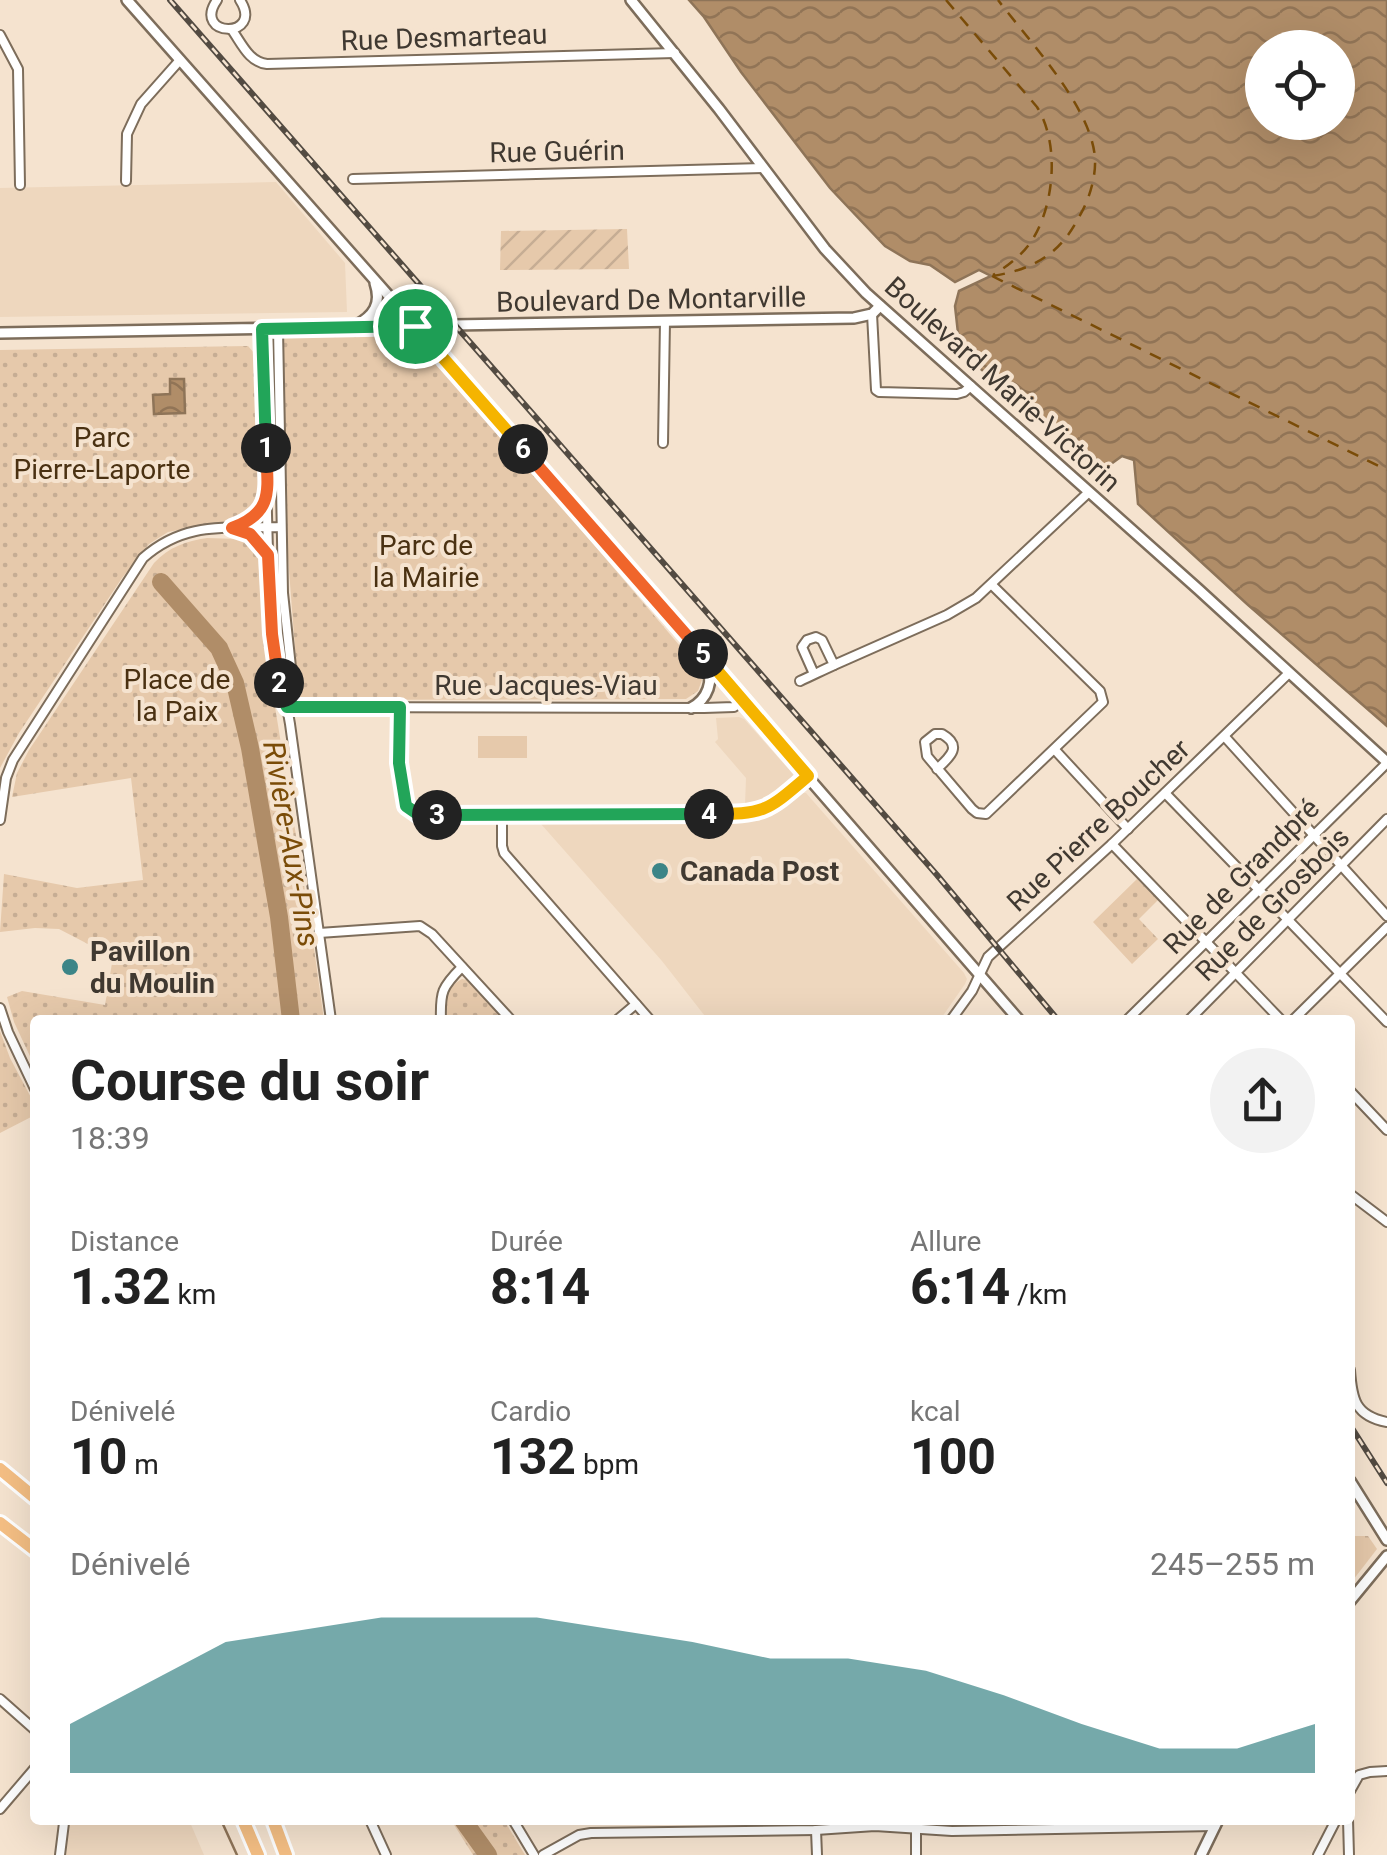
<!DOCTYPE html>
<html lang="fr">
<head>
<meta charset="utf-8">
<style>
	body { margin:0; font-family:Roboto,sans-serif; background:#f2f2f2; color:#222; height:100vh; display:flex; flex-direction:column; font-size:38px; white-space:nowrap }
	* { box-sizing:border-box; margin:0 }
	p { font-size:32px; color:#767676 }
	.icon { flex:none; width:55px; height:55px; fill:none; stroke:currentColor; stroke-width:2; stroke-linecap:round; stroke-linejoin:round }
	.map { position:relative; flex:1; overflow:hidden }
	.details { position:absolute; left:30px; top:1015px; width:1325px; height:810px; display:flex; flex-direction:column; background:#fff; border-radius:10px; box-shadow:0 10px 40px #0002 }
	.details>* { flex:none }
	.fabs { position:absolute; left:1245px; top:30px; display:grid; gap:20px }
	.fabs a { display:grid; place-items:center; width:110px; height:110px; border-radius:50%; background:#fff; box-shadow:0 10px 40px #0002; font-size:50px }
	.pin { position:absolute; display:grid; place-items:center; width:85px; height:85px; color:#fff; margin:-42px; border:5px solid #fff; border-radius:50%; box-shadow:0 2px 10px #0007 }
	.km { position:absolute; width:50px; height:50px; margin:-25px; border-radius:50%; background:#222; color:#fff; font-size:28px; line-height:50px; text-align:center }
	.round { display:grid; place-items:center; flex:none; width:105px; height:105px; border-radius:52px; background:#f2f2f2 }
	.overview { display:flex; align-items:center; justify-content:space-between; height:170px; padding:0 40px }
	h1 { font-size:55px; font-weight:700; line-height:75px }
	.stats { display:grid; grid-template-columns:repeat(3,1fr); gap:15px; height:170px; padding:10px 40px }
	.stats div { display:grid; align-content:center }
	.stats b { font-size:50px; font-weight:700 }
	.stats small { font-size:28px; font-weight:400 }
	.stats p { font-size:28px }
	.chart { height:280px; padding:20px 40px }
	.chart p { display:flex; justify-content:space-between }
	.chart svg { width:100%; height:180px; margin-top:10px; fill:#3c8587; opacity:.7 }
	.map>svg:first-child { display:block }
	.built { fill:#eed7be }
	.grass { fill:#e6c9ab }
	.cemetery { fill:url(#cemetery-stones) }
	.park { fill:url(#park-dots) }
	.garden { fill:url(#garden-furrows) }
	.water { fill:url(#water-waves); stroke:#8e7458; stroke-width:2.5; fill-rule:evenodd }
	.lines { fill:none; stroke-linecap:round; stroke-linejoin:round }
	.stream { stroke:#8e7458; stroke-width:2.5 }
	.river { stroke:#b08d68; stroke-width:18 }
	.ferry { stroke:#7a4c08; stroke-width:2.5; stroke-dasharray:12 10; stroke-linecap:butt }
	.minor-casing { stroke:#7d6d5b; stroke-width:12 }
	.tertiary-casing { stroke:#7d6d5b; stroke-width:14 }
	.motorway-casing { stroke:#fff; stroke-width:18 }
	.minor { stroke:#fff; stroke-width:8 }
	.tertiary { stroke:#fff; stroke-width:9 }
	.motorway { stroke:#f5bf84; stroke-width:12 }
	.rail-casing { stroke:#534b42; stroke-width:6 }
	.rail { stroke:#f5e3cf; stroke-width:2.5; stroke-dasharray:8; stroke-linecap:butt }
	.split-1-casing { stroke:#fff; stroke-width:20 }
	.split-2-casing { stroke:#fff; stroke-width:20 }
	.split-3-casing { stroke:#fff; stroke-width:20 }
	.split-4-casing { stroke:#fff; stroke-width:20 }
	.split-5-casing { stroke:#fff; stroke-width:20 }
	.split-6-casing { stroke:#fff; stroke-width:20 }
	.split-7-casing { stroke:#fff; stroke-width:20 }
	.split-1 { stroke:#22a559; stroke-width:12 }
	.split-2 { stroke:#f0652b; stroke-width:12 }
	.split-3 { stroke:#22a559; stroke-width:12 }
	.split-4 { stroke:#22a559; stroke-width:12 }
	.split-5 { stroke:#f5b400; stroke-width:12 }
	.split-6 { stroke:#f0652b; stroke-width:12 }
	.split-7 { stroke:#f5b400; stroke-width:12 }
	.poi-dot { fill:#3c8587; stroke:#f5e3cf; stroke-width:4 }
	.labels { text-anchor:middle; stroke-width:8; stroke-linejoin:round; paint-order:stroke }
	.street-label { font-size:28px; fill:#403931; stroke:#f5e3cf }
	.park-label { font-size:28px; fill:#4a3112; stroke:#f5e3cf }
	.poi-label { font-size:28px; font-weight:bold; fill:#403931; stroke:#f5e3cf; text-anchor:start }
	.water-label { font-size:30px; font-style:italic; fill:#7a4c08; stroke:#f5e3cf }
</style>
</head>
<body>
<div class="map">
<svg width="1387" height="1855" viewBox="0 0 1387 1855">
	<defs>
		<pattern id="cemetery-stones" width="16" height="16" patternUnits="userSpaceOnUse" patternTransform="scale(2.5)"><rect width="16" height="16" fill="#e6c9ab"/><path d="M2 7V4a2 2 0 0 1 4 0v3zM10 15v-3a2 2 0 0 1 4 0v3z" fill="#c6ad94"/></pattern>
		<pattern id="park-dots" width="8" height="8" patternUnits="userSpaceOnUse" patternTransform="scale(2.5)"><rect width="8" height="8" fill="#e6c9ab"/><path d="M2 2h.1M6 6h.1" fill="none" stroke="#c6ad94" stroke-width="1.8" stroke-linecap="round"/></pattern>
		<pattern id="garden-furrows" width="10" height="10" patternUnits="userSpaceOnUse" patternTransform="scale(2.5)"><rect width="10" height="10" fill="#e6c9ab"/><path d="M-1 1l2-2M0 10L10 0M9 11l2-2" fill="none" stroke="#c6ad94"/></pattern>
		<pattern id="water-waves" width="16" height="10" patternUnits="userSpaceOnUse" patternTransform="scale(2.5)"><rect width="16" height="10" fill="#b08d68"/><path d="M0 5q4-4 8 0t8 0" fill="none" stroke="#917456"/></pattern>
	</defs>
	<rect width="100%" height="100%" fill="#f5e3cf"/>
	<g class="built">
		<path d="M 276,182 L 345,263 L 347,312 L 0,317 L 0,188 Z"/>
		<path d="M 739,717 L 744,719 L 793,774 L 792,778 L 771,797 L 759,803 L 745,805 L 746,778 L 715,742 L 718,739 L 716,718 Z"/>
		<path d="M 802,793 L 806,793 L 964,973 L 967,979 L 965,984 L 940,1020 L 708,1020 L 662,961 L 541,824 L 758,821 L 772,816 Z"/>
		<path d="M 79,1820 L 189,1820 L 204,1855 L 60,1855 L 64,1823 Z"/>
	</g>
	<rect class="grass" x="478" y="736" width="49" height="22"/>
	<path class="cemetery" d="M 1350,1536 L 1368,1536 L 1377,1549 L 1350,1584 Z"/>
	<g class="park">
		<path d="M 282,332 L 415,334 L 697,666 L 702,680 L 698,691 L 686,699 L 299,700 L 279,441 Z"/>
		<path d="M 248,346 L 255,354 L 261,525 L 189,528 L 168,532 L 149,544 L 122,578 L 19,733 L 0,768 L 0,350 Z"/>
		<path d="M 207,538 L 239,539 L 250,543 L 258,555 L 263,633 L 312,934 L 324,1020 L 35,1020 L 35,1067 L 14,1022 L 7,997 L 22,991 L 105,1005 L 113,957 L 59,929 L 35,928 L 0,932 L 4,874 L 77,888 L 143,880 L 131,778 L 12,797 L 17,773 L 29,750 L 154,563 C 169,547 186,541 207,538 Z"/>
		<path d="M 1137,879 L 1158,900 L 1139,919 L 1158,939 L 1132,964 L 1093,922 Z"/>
		<path d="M 462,979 L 467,980 L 504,1020 L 446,1020 C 446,1002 444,988 462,979 Z"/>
		<path d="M 0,1031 L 10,1058 L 35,1105 L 35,1115 L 0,1133 Z"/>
		<path d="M 451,1820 L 504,1820 L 525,1855 L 473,1855 Z"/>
	</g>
	<path class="garden" d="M 627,229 L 629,269 L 500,270 L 501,231 Z"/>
	<g class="water">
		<path d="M 689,0 L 1387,0 L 1387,726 L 1247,604 L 1138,504 L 1134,460 L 1122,456 L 1100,472 L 975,364 L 958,333 L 955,306 L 959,291 L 991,276 L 979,270 L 955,282 L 930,265 L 910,261 L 885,246 L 830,188 L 741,72 L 704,17 ZM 1262,48 L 1338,48 L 1338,122 L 1262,122 Z"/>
		<path d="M 170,379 L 184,379 L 185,413 L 154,414 L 153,395 L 170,394 Z"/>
	</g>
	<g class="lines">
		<path class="stream" d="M 221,1820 L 237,1855"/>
		<g class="river">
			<path d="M 161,582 L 219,648 L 235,683 L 250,748 L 279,917 L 291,1020"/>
			<path d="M 463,1820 L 488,1855"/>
		</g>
		<g class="ferry">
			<path d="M 946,0 L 1037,107 C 1059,142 1055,201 1034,237 C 1024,254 1009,265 993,275"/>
			<path d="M 992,276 L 1387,470"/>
			<path d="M 993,276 C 1034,269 1060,254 1079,217 C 1089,200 1096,178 1095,158 C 1091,106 1029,41 998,0"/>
		</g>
		<defs>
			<g id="minor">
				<path d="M 217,0 C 191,38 265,39 240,0"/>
				<path d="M 232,30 C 242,44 249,62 267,64 L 675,53"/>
				<path d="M 0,35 L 18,69 L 20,185"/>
				<path d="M 353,179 L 763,168"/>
				<path d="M 126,181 L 127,134 L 141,104 L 180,60"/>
				<path d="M 872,314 L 876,390 L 879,392 L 957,394 L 964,392 L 971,386"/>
				<path d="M 262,329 L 269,589 L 280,695 L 287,707 L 290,724 L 331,1020"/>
				<path d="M 278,329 L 283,593 L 294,695 L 287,707"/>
				<path d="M 663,443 L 665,321"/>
				<path d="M 240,525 L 252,520 L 265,501"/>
				<path d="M 243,531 L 255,538 L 265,551"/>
				<path d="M 834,665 L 947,615 L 976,598 L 1089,492"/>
				<path d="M 800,681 C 811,676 823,670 834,665 L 822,640 L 816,637 L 807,640 L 802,647 L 814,674"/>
				<path d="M 287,707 L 704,708 L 734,707 L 742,700"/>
				<path d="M 400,707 C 400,730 396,785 406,805 C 409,812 413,812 419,815 L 748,814 L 774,805 L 808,776"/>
				<path d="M 1225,737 L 1387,916"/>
				<path d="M 1055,750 L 1128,829"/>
				<path d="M 937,769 C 950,757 963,746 942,734 L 935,734 L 925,742 L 927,756 L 932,762 L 972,809 L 977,813 L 986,814 L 1103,702 L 1100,691 L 992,585"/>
				<path d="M 1165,793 L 1387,1022"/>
				<path d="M 502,815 L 502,846 L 504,853 L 650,1020"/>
				<path d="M 0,820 L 6,778 L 13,760 L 143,558 C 186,520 227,529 281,527"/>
				<path d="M 1112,844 L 1281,1020"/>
				<path d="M 319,933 L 420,926 L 432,934 L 511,1020"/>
				<path d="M 0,1008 L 8,1032 L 35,1089"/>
				<path d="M 441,1020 C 440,992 442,987 462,967"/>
				<path d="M 617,1020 L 636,1004"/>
				<path d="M 951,1020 L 972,991 L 988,957 L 1112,844 L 1289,673"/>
				<path d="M 1127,1020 L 1387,763"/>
				<path d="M 1189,1020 L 1387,819"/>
				<path d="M 1293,1020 L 1387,927"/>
				<path d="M 1350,1091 L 1387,1130"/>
				<path d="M 1350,1194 L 1387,1222"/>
				<path d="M 1350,1370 C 1352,1399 1355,1416 1387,1422"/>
				<path d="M 0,1699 L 35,1730"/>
				<path d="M 1350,1791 L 1359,1775 L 1370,1772 L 1387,1771"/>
				<path d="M 0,1809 L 35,1768"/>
				<path d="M 370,1820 L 386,1855"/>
				<path d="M 513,1820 L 534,1855"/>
				<path d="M 1348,1820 L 1349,1855"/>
				<path d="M 916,1829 L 916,1855"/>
				<path d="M 816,1830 L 817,1855"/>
				<path d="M 60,1855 L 64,1823"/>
				<path d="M 543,1855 L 579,1835 L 591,1833 L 816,1830 L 875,1826 L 952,1831 L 1215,1826"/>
				<path d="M 1318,1855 L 1336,1820"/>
			</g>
			<g id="tertiary">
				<path d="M 127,0 L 426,338 L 1019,1020"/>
				<path d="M 631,0 L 719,109 L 825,249 L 866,293 L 1198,589 L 1387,762"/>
				<path d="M 355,326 C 374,316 382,304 375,283"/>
				<path d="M 0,333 L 854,318 L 872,314 L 880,306"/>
				<path d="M 691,708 C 708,699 714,681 707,663"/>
				<path d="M 1350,1481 L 1387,1540"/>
				<path d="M 1350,1601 L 1387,1556"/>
				<path d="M 1201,1855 L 1218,1820"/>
			</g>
			<g id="motorway">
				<path d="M 0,1469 L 35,1498"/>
				<path d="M 0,1523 L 35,1550"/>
				<path d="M 243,1820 L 258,1855"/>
				<path d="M 273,1820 L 286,1855"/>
			</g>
		</defs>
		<use href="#minor" class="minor-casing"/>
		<use href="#tertiary" class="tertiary-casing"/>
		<use href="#motorway" class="motorway-casing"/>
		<use href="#minor" class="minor"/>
		<use href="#tertiary" class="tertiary"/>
		<use href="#motorway" class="motorway"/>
		<defs>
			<g id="rail">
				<path d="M 170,0 L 937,875 L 1058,1020"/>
				<path d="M 1350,1425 L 1387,1483"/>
			</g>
		</defs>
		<use href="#rail" class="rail-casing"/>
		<use href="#rail" class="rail"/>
	</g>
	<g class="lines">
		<defs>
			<path id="split-1" d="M 266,448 L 262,329 L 415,326"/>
			<path id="split-2" d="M 266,448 C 267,487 276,512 232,528 L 250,534 L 268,555 L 272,634 L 279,683"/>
			<path id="split-3" d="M 279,683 L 280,695 L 287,707 L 400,707 L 399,763 L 406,806 L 419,815 L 437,815"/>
			<path id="split-4" d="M 437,815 L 709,814"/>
			<path id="split-5" d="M 703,654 L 808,776 C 766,812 765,814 709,814"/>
			<path id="split-6" d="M 523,449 L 703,654"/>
			<path id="split-7" d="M 415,326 L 523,449"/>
		</defs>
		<use href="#split-1" class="split-1-casing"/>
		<use href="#split-2" class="split-2-casing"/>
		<use href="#split-3" class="split-3-casing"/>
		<use href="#split-4" class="split-4-casing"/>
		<use href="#split-5" class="split-5-casing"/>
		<use href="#split-6" class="split-6-casing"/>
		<use href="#split-7" class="split-7-casing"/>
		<use href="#split-1" class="split-1"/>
		<use href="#split-2" class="split-2"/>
		<use href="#split-3" class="split-3"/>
		<use href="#split-4" class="split-4"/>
		<use href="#split-5" class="split-5"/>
		<use href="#split-6" class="split-6"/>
		<use href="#split-7" class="split-7"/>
	</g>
	<g class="poi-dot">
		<circle cx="660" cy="871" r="10"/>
		<circle cx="70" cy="967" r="10"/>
	</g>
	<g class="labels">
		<g class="street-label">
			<text transform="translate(444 37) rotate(-2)" y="10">Rue Desmarteau</text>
			<text transform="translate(557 151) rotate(-1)" y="10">Rue Guérin</text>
			<text transform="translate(651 299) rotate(-1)" y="10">Boulevard De Montarville</text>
			<text transform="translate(1003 384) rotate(42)" y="10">Boulevard Marie-Victorin</text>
			<text x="546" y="695">Rue Jacques-Viau</text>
			<text transform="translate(1098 825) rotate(-43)" y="10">Rue Pierre Boucher</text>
			<text transform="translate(1241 876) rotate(-45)" y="10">Rue de Grandpré</text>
			<text transform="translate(1272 904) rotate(-45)" y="10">Rue de Grosbois</text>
		</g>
		<g class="park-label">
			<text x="102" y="447">Parc<tspan x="102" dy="32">Pierre-Laporte</tspan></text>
			<text x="426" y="555">Parc de<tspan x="426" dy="32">la Mairie</tspan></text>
			<text x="177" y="689">Place de<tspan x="177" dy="32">la Paix</tspan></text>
		</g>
		<g class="poi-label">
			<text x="680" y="881">Canada Post</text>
			<text x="90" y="961">Pavillon<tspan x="90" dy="32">du Moulin</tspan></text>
		</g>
		<g class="water-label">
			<text transform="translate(291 844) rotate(80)" y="10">Rivière-Aux-Pins</text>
		</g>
	</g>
</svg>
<div class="fabs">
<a><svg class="icon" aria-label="locate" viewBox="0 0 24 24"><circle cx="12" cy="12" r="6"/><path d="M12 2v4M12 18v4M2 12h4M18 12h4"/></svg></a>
</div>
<div class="pin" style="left:415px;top:326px;background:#1e9e55"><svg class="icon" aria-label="arrive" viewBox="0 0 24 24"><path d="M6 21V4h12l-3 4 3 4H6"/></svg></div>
<b class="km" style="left:266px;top:448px">1</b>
<b class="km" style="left:279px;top:683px">2</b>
<b class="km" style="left:437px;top:815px">3</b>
<b class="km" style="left:709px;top:814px">4</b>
<b class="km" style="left:703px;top:654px">5</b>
<b class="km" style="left:523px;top:449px">6</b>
<section class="details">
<div class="overview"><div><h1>Course du soir</h1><p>18:39</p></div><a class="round"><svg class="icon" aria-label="share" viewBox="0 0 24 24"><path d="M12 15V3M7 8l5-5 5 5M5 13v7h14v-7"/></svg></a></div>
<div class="stats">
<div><p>Distance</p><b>1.32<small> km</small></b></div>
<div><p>Durée</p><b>8:14</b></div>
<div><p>Allure</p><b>6:14<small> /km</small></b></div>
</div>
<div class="stats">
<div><p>Dénivelé</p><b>10<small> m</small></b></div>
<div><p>Cardio</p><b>132<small> bpm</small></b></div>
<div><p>kcal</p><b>100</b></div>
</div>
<div class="chart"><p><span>Dénivelé</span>245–255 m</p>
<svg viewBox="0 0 160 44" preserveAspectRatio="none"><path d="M0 44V32L10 22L20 12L30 9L40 6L50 6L60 6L70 9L80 12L90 16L100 16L110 19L120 25L130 32L140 38L150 38L160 32V44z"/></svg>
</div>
</section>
</div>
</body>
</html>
